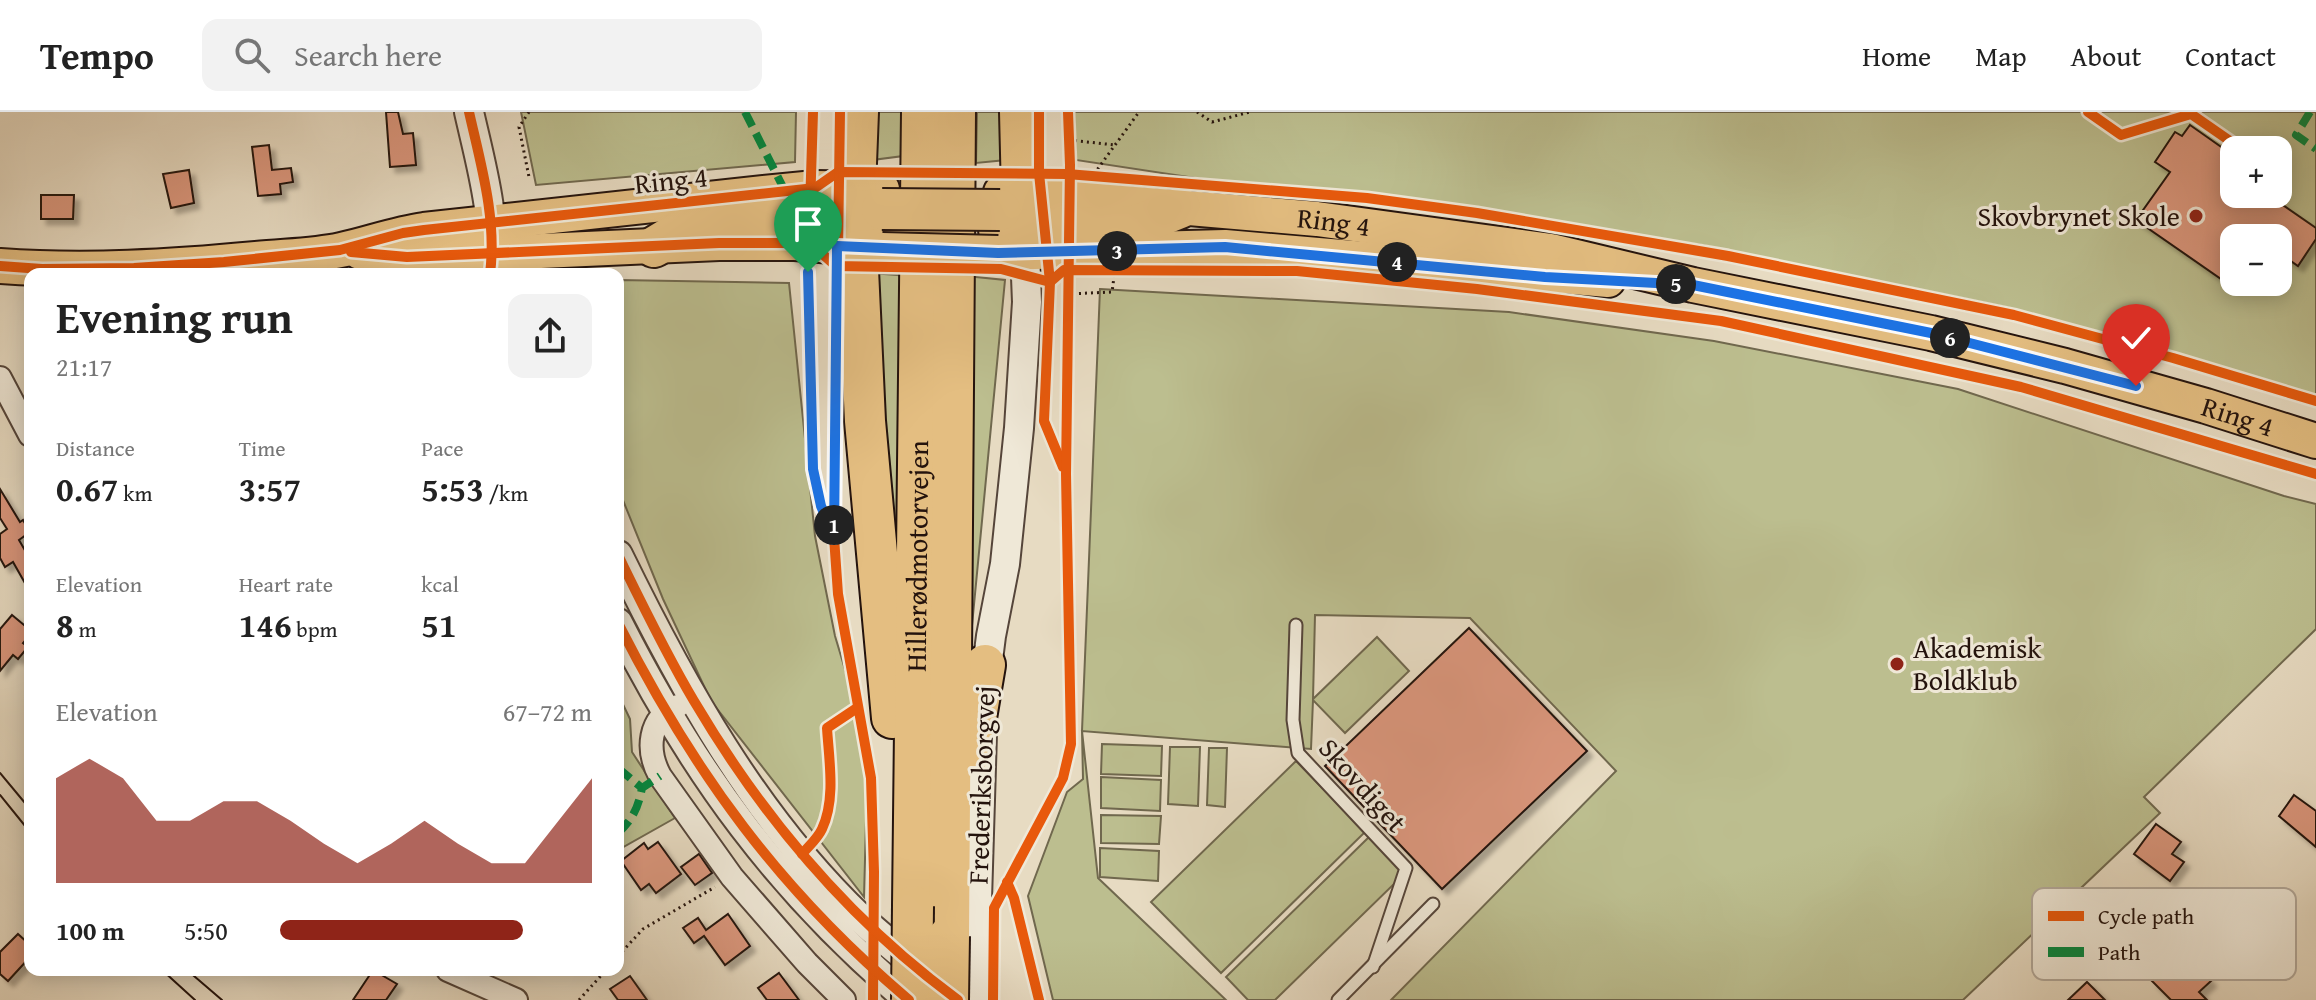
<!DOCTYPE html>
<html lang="en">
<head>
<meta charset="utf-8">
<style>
	body { margin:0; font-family:"Gentium Book Plus",serif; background:#f2f2f2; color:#222; height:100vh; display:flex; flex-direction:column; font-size:30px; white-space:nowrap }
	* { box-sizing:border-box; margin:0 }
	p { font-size:26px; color:#767676 }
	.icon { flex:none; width:44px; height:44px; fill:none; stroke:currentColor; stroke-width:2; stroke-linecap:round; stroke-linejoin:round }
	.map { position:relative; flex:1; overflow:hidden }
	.drawer { position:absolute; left:24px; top:156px; width:600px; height:708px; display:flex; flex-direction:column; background:#fff; border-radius:16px; box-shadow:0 4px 20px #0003 }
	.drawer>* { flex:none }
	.fabs { position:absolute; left:2220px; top:24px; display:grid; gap:16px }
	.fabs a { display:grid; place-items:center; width:72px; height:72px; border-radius:16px; background:#fff; box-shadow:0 4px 20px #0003; font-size:40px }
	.pin { position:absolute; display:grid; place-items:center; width:68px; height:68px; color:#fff; margin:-82px -34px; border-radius:50% 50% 50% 0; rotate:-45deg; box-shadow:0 0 8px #0007 }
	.pin .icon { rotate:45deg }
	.km { position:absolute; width:40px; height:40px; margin:-20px; border-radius:50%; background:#222; color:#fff; font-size:22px; line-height:40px; text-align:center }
	.round { display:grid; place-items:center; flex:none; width:84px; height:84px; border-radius:16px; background:#f2f2f2 }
	.head { display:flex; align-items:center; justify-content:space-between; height:136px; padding:0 32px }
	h1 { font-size:44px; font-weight:800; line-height:60px }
	.figures { display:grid; grid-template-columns:repeat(3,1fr); gap:12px; height:136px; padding:8px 32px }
	.figures div { display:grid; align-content:center }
	.figures b { font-size:34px; font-weight:800 }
	.figures small { font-size:22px; font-weight:400 }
	.figures p { font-size:22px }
	.chart { height:224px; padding:16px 32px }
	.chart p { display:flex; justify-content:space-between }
	.chart svg { width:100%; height:144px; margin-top:8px; fill:#8f2418; opacity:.7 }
	ul { padding:0 32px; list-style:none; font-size:26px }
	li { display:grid; grid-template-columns:128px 96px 1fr; align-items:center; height:60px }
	li i { height:20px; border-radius:10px; background:#8f2418 }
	header { display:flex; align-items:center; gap:48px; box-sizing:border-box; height:112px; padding:0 40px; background:#fff; border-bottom:2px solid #e0e0e0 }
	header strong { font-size:38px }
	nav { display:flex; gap:44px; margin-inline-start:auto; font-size:28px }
	.search { width:560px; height:72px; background:#f2f2f2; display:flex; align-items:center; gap:20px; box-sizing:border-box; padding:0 28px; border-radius:16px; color:#767676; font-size:30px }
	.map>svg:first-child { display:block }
	.green { fill:#bcbe8f; stroke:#70684e; stroke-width:2; fill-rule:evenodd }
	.building { fill:#da967b; stroke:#24130d; stroke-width:2; filter:url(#shadow) }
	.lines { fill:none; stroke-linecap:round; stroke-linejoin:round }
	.service-casing { stroke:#55453a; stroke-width:15 }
	.minor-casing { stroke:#55453a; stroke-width:26 }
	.tertiary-casing { stroke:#55453a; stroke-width:32 }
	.primary-casing { stroke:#24130d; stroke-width:38 }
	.motorway-casing { stroke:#24130d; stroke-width:44 }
	.path { stroke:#24130d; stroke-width:3; stroke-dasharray:2 4; stroke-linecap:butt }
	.service { stroke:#efe8d7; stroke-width:11 }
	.minor { stroke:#efe8d7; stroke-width:22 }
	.tertiary { stroke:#efe8d7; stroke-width:28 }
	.primary { stroke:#e4be81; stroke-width:34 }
	.motorway { stroke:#e4be81; stroke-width:40 }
	.tram { stroke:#24130d; stroke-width:2 }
	.primary-bridge-casing { stroke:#24130d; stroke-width:38; stroke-linecap:butt }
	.motorway-bridge-casing { stroke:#24130d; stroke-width:44; stroke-linecap:butt }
	.primary-bridge { stroke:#e4be81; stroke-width:34 }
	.motorway-bridge { stroke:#e4be81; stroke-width:40 }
	.quiet { stroke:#00873e; stroke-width:8; stroke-dasharray:16 8; stroke-linecap:butt }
	.cycleway-casing { stroke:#efe8d7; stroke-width:15 }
	.cycleway { stroke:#e8590c; stroke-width:10 }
	.route-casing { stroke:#fff; stroke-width:16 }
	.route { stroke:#1a73e8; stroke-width:10 }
	.poi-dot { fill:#8f2418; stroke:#efe8d7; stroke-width:3 }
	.labels { text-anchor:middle; stroke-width:6; stroke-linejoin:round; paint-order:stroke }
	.street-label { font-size:28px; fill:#24130d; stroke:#efe8d7 }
	.poi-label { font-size:28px; fill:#24130d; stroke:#efe8d7; text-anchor:end }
	.key { fill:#efe8d7; stroke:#b2a89a; stroke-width:2 }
	.key-label { font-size:22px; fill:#24130d }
</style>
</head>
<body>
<header>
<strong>Tempo</strong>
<div class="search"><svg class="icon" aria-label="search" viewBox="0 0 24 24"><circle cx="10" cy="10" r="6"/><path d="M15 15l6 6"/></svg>Search here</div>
<nav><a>Home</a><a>Map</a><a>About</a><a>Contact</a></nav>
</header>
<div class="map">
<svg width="2316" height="888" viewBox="0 0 2316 888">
	<defs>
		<filter id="shadow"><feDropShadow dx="5.5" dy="5.5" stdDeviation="2" flood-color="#0004"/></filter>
	</defs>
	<rect width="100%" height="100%" fill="#e7dbc2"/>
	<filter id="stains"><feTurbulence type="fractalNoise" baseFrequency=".0025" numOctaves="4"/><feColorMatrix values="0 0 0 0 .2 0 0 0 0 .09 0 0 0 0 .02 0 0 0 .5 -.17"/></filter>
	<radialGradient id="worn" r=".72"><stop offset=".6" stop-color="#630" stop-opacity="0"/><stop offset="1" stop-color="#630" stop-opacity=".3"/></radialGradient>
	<g class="green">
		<path d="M 521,0 L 796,0 L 795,50 L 536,73 Z"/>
		<path d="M 877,0 L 905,0 L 903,44 L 872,48 Z"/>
		<path d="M 977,0 L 1006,0 L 1006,48 L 976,51 Z"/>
		<path d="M 1074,0 L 2316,0 L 2316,289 L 2009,196 L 1701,133 L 1261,76 L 1076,48 ZM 2234,38 L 2278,38 L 2278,82 L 2234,82 ZM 2234,126 L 2278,126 L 2278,170 L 2234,170 Z"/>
		<path d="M 871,161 L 910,164 L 900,594 Z"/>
		<path d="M 966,164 L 1005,168 L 969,545 Z"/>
		<path d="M 618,168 L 789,171 L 815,424 L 835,524 L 868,634 L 864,785 L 711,589 L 663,487 L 618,376 Z"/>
		<path d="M 1100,177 L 1509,200 L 1714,229 L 1958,277 L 2284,384 L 2316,392 L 2316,517 L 2144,685 L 2160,701 L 1963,888 L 1391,888 L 1616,659 L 1470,506 L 1315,503 L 1313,587 L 1377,525 L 1409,559 L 1345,621 L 1313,588 L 1311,637 L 1082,619 L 1098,766 L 1226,888 L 1053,888 L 1028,784 L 1067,680 L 1083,667 L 1082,619 Z"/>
		<path d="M 618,582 L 630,607 L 632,640 L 675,706 L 618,738 L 618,694 L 622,687 L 618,677 Z"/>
		<path d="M 1102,632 L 1162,634 L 1161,664 L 1101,662 Z"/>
		<path d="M 1170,635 L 1200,635 L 1198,694 L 1168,692 Z"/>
		<path d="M 1209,636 L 1227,636 L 1225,695 L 1207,693 Z"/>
		<path d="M 1296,649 L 1365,720 L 1221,861 L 1151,790 Z"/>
		<path d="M 1101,665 L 1161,668 L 1160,699 L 1101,696 Z"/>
		<path d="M 1101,703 L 1161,704 L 1159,732 L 1101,731 Z"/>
		<path d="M 1369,725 L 1400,757 L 1395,771 L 1275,888 L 1248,888 L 1226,865 Z"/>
		<path d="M 1100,736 L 1159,739 L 1158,769 L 1100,765 Z"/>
	</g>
	<g class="building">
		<path d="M 386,0 L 398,0 L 403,22 L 413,21 L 416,53 L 390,55 Z"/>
		<path d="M 2190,13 L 2234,44 L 2234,82 L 2267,82 L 2316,116 L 2316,127 L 2298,154 L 2278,140 L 2278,126 L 2234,126 L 2234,176 L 2136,108 L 2170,60 L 2155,50 L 2175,20 L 2182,24 Z"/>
		<path d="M 269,33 L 272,58 L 291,56 L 293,70 L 280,72 L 281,82 L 258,84 L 252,35 Z"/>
		<path d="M 189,58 L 194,91 L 171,96 L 163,62 Z"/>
		<path d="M 41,83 L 74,83 L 73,107 L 41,107 Z"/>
		<path d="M 0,377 L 20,410 L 23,408 L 30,420 L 19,428 L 30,447 L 30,480 L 13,450 L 5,455 L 0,446 L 0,422 L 7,417 L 0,406 Z"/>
		<path d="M 12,503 L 30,518 L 30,523 L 23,531 L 28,535 L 18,547 L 13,543 L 0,559 L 0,517 Z"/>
		<path d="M 1469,516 L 1587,639 L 1442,777 L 1325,654 Z"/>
		<path d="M 2294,683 L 2316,699 L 2316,735 L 2279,704 Z"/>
		<path d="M 2156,712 L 2181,730 L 2172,742 L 2184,750 L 2170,769 L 2134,742 Z"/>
		<path d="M 658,730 L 681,762 L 656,781 L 649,772 L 641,778 L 621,749 L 644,731 L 648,737 Z"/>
		<path d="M 699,742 L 712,761 L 695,773 L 681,755 Z"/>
		<path d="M 2250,779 L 2266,791 L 2232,837 L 2223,834 L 2203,861 L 2211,869 L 2199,880 L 2207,888 L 2171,888 L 2152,869 L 2186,836 L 2161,818 L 2187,781 L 2217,803 L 2231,785 L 2241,791 Z"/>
		<path d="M 728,802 L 750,834 L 725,853 L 704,824 L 694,831 L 683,816 L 698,806 L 706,818 Z"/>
		<path d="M 18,822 L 30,833 L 30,845 L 8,869 L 0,862 L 0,840 Z"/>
		<path d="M 373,858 L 397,872 L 386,888 L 353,888 Z"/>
		<path d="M 779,861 L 799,888 L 767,888 L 758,876 Z"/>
		<path d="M 630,864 L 647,888 L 618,888 L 610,877 Z"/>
		<path d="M 2087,870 L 2105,888 L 2068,888 Z"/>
	</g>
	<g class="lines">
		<defs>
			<g id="service">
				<path d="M 1296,513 L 1293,608 L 1298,641 L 1406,756 L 1373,855"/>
				<path d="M 1338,888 L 1433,792"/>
			</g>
			<g id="minor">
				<path d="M 0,266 L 30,323"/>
				<path d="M 678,594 C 648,606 646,638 660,664 L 732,765 L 807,851 L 844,888"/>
				<path d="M 448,858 L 516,888"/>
			</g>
			<g id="tertiary">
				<path d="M 469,0 C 481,53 497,107 490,162"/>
				<path d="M 618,443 C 682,574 754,705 861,807 C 881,825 902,842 922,859"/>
				<path d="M 618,511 C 694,661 780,779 909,888"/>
				<path d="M 985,571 L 991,524 L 1005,452 L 1019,316 L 1027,190 L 1025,140"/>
				<path d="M 974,888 L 982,621"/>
			</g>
			<g id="primary">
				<path id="s1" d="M 1001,80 L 1317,107 L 1551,139 L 1693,173 L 1931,221 L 2065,254 L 2206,294 L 2316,329"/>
				<path d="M 360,140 L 407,145 L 719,131 L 795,131 L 882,138"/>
				<path d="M 998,141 L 1225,135 L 1608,168"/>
				<path d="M 0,154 C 86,160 171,155 256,147 C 284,144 314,144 341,138 C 369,132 395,122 424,118 L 764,81 L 815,76 L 882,77"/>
			</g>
			<g id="motorway">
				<path d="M 855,77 L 858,0"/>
				<path d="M 1000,98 L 1022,82 L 1020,0"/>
				<path d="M 999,118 L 1125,115 L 1140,112 L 1180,96"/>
				<path d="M 882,121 L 857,136 L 865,309 L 892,606"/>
				<path d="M 654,135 L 692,112 L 882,97"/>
				<path d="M 970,641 L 985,553"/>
				<path id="s2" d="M 913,794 L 922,0"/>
				<path d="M 949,824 L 955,0"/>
			</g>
		</defs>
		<use href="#service" class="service-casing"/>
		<use href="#minor" class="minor-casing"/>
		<use href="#tertiary" class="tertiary-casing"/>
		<use href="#primary" class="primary-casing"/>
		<use href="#motorway" class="motorway-casing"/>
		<g class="path">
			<path d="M 529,0 L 519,15 L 529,65"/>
			<path d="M 1197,0 L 1212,10 L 1250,0"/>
			<path d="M 1069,28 L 1115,33"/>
			<path d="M 1094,62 L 1139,0"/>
			<path d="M 1067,182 L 1112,180 L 1114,165"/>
			<path d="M 618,844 L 643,817 L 715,775"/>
			<path d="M 579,888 L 606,858"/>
		</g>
		<use href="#service" class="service"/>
		<use href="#minor" class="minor"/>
		<use href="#tertiary" class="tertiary"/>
		<use href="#primary" class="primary"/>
		<use href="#motorway" class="motorway"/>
		<g class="tram">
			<path d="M 0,661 L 30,697"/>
			<path d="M 0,683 L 30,720"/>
			<path d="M 162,858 L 195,888"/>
			<path d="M 187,858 L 222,888"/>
		</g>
		<defs>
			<path id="primary-bridge" d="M 882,138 L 998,141"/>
			<g id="motorway-bridge">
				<path d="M 882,97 L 1000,98"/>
				<path d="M 912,888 L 913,794"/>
				<path d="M 948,888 L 949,824"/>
			</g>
		</defs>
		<use href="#primary-bridge" class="primary-bridge-casing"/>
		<use href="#motorway-bridge" class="motorway-bridge-casing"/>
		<use href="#primary-bridge" class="primary-bridge"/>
		<use href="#motorway-bridge" class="motorway-bridge"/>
		<g class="quiet">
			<path d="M 745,0 L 785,79"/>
			<path d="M 2310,0 L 2296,23 L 2316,37"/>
			<path d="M 618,656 L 642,676"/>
			<path d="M 618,721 C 633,707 638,696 642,676 L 660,664"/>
		</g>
		<defs>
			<g id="cycleway">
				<path d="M 469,0 C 481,53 497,107 490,162"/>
				<path d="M 813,0 L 808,160 L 813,357 L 821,394 L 834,425 L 838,482 L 871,666 L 874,760 L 873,888"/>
				<path d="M 1039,0 L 1039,61 L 1050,170 L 1044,309 L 1063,355"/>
				<path d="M 2088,0 L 2121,23 L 2191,2 L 2243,38"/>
				<path d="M 351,140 L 407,145 L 719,131 L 795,131 L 811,132 L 836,154 L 1001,157 L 1050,170"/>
				<path d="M 0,154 L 42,157 L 134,156 L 224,150 L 340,138 L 403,121 L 424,118 L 815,76 L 838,60 L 1067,62 L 1367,86 L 1477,101 L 1728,144 L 2014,203 L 2173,246 L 2316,289"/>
				<path d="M 1050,170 L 1064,158 L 1297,159 L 1477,177 L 1721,209 L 2021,275 L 2316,362"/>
				<path d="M 834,412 L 840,0"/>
				<path d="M 618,443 C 642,492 666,542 694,589 C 762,704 850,809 958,888"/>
				<path d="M 618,511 C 694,661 780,779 909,888"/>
				<path d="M 802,742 C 809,734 818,726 822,717 C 836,687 829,648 827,616 L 857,596"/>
				<path d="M 1007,770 L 1014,786 L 1039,888"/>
				<path d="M 993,888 L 994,796 L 1063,666 L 1071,632 L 1066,362 L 1070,53 L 1068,0"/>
			</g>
		</defs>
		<use href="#cycleway" class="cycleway-casing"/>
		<use href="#cycleway" class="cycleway"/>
	</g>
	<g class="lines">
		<defs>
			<path id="route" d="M 808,160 L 813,357 L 821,394 L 834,425 L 837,134 L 998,141 L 1225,135 L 1545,165 L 1693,173 L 1931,221 L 2136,274"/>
		</defs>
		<use href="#route" class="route-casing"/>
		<use href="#route" class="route"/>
	</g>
	<g class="poi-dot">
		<circle cx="2196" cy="104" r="8"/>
		<circle cx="1897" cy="552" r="8"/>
	</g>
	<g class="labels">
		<g class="street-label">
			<text transform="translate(671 68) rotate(-6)" y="10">Ring 4</text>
			<text dy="10" stroke="none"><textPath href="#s1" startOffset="334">Ring 4</textPath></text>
			<text dy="10" stroke="none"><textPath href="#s1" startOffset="1260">Ring 4</textPath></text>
			<text dy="10" stroke="none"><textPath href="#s2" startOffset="350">Hillerødmotorvejen</textPath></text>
			<text transform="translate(981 673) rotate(-88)" y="10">Frederiksborgvej</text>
			<text transform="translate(1363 673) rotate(48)" y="10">Skovdiget</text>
		</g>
		<g class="poi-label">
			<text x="2180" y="114">Skovbrynet Skole</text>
			<text x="1913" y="546" text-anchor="start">Akademisk<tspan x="1913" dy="32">Boldklub</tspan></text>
		</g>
	</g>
	<rect x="2032" y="776" width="264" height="92" rx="12" class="key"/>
	<rect x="2048" y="799" width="36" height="10" fill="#e8590c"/>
	<rect x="2048" y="835" width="36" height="10" fill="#00873e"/>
	<g class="key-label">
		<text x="2098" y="812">Cycle path</text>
		<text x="2098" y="848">Path</text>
	</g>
	<rect width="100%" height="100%" filter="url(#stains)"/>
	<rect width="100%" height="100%" fill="url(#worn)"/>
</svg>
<div class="fabs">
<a>+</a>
<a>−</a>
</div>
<div class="pin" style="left:808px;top:160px;background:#1e9e55"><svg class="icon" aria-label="arrive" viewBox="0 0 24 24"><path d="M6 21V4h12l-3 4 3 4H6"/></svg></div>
<div class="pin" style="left:2136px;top:274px;background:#d93025"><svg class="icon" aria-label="check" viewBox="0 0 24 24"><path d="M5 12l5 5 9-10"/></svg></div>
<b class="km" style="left:834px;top:413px">1</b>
<b class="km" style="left:1117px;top:139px">3</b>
<b class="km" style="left:1397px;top:150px">4</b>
<b class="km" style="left:1676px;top:172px">5</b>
<b class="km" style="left:1950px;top:226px">6</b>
<section class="drawer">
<div class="head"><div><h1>Evening run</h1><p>21:17</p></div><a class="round"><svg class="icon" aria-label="share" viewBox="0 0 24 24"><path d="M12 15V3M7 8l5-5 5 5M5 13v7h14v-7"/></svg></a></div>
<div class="figures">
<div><p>Distance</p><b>0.67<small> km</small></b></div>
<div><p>Time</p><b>3:57</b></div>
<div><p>Pace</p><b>5:53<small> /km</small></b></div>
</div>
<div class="figures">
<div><p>Elevation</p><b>8<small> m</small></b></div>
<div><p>Heart rate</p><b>146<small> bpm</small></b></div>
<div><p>kcal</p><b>51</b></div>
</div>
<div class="chart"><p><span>Elevation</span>67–72 m</p>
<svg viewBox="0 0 160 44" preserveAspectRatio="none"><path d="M0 44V12L10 6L20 12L30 25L40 25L50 19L60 19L70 25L80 32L90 38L100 32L110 25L120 32L130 38L140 38L150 25L160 12V44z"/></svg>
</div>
<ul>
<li><b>100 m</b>5:50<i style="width:78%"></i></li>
</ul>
</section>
</div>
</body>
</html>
